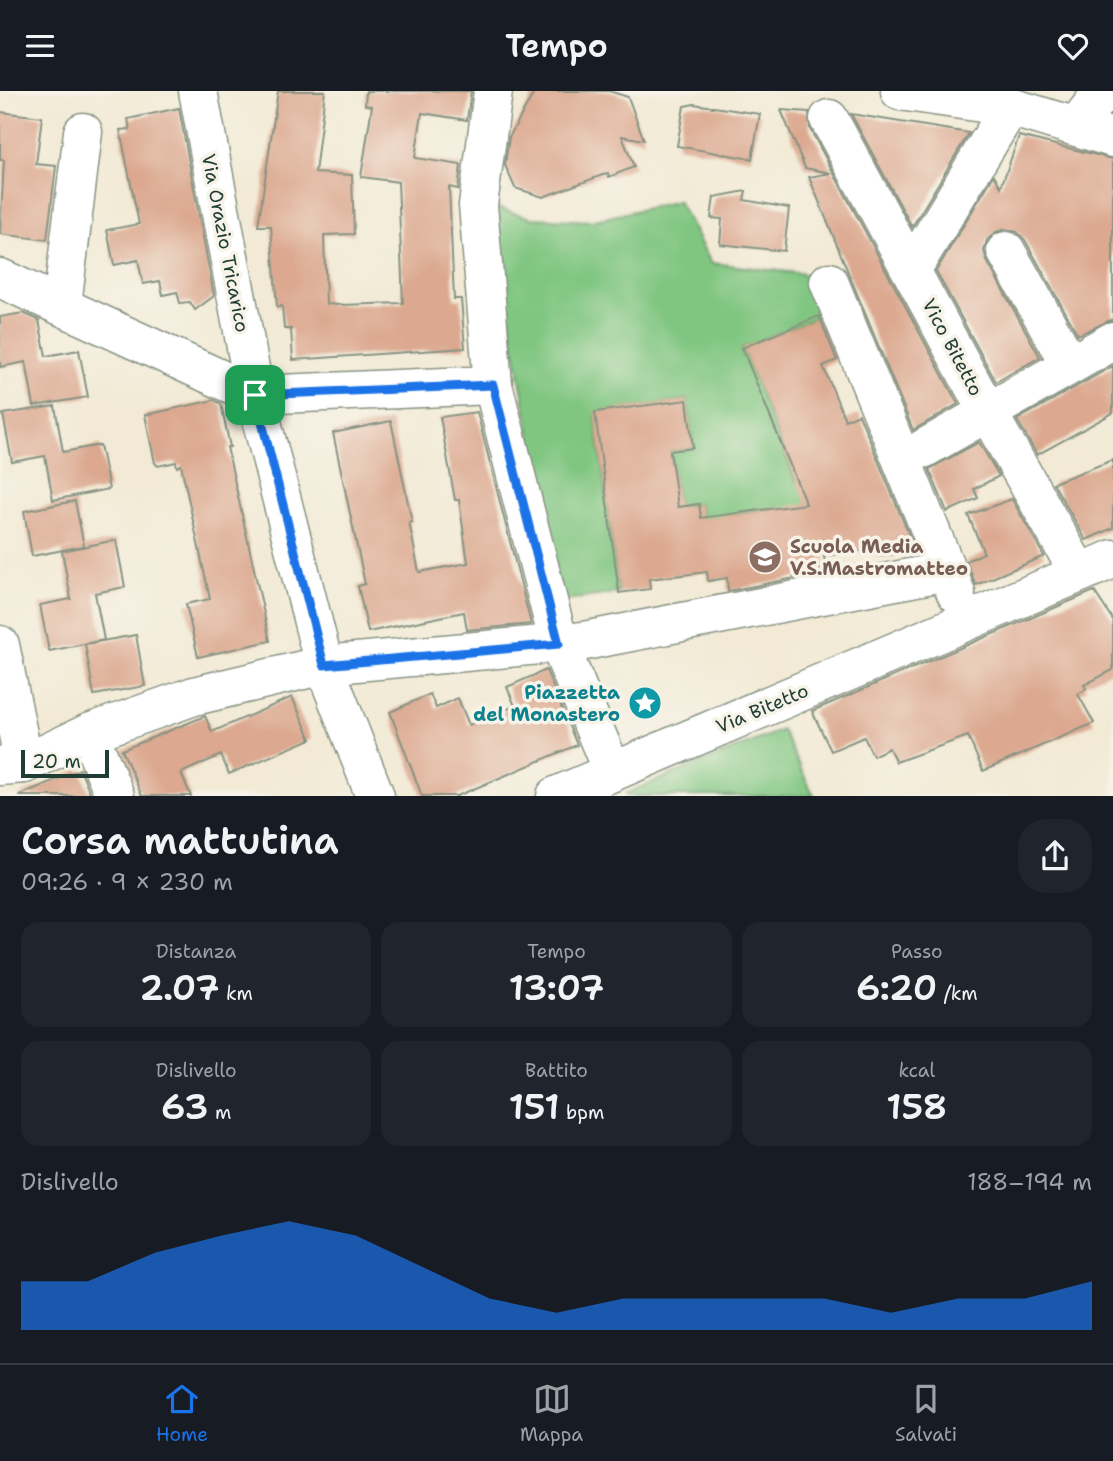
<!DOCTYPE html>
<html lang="it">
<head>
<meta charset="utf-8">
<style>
	body { margin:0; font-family:"Shantell Sans",sans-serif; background:#20242c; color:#f1f3f6; height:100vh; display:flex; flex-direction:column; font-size:26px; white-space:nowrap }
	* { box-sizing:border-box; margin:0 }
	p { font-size:23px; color:#9ea1a6 }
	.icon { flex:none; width:38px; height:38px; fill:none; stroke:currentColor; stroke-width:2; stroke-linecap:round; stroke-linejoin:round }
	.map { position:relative; height:705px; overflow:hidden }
	.sheet { display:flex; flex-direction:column; background:#171b24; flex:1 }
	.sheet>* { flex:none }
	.scale { position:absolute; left:21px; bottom:18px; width:88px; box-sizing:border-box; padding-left:7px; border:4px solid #1f3d34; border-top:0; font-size:19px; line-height:24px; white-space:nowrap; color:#1f3d34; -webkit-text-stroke:5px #f7f3e8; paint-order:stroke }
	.pin { position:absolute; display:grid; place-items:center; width:60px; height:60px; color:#fff; margin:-30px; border-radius:14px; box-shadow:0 4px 10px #0006 }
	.round { display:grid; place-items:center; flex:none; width:74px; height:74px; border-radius:28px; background:#20242c }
	.head { display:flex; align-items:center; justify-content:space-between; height:119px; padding:0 21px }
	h1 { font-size:38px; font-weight:600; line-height:52px }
	.figures { display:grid; grid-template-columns:repeat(3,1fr); gap:10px; height:119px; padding:7px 21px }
	.figures div { display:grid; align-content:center; border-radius:18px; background:#20242c; text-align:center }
	.figures b { font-size:35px; font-weight:600 }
	.figures small { font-size:19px; font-weight:400 }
	.figures p { font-size:19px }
	.chart { height:196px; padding:14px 21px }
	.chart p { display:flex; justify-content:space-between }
	.chart svg { width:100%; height:126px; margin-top:7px; fill:#1a73e8; opacity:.7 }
	header { display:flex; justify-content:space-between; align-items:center; height:91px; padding:0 21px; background:#171b24; font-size:32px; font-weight:600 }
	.tabs { display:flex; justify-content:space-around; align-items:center; height:98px; border-top:2px solid #363941; background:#171b24; font-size:19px; color:#9ea1a6 }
	.tabs a { display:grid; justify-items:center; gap:4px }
	.tabs .selected { color:#1a73e8 }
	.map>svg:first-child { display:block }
	.green { fill:#80c681; stroke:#50825a; stroke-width:2 }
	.building { fill:#dca88f }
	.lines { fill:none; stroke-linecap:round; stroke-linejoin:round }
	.minor-casing { stroke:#889484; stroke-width:41 }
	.minor { stroke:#fff; stroke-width:38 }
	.route-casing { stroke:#fff; stroke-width:14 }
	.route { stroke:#1a73e8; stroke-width:9 }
	.labels { text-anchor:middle; stroke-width:7; stroke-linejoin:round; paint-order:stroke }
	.street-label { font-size:19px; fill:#1f3d34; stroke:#f7f3e8 }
	.education-label { font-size:19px; font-weight:bold; fill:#785e54; stroke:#f7f3e8; text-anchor:start }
	.culture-label { font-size:19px; font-weight:bold; fill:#0d838f; stroke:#f7f3e8; text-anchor:end }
</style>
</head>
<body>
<header><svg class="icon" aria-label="menu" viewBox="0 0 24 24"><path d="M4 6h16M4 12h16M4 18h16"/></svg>Tempo<svg class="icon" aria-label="heart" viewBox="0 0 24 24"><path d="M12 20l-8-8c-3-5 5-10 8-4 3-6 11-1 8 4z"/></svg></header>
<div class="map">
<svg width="1113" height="705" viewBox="0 0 1113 705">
	<rect width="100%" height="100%" fill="#f7f3e8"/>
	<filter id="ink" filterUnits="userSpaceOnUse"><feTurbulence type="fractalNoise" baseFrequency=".0143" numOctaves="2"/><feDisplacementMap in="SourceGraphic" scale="14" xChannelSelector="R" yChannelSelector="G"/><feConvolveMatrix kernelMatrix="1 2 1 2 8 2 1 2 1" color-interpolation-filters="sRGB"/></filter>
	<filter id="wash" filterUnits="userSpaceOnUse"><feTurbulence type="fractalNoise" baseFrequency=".00686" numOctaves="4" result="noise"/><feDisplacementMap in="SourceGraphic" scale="28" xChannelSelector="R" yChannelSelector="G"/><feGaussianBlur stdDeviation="1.57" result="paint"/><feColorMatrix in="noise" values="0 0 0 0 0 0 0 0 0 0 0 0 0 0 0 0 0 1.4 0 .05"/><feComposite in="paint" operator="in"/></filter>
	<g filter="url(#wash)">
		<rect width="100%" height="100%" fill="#f2ead5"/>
		<g class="green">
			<path d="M 678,110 L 711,172 L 804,183 L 827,222 L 742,257 L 796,390 L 865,422 C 812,420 750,408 702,435 L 699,413 L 678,416 L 670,360 L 693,357 L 687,309 L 595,322 L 619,502 L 561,510 L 488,114 L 531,127 L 591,130 Z"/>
			<path d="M 782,639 L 814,705 L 627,705 L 626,702 Z"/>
		</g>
		<g id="blocks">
			<g class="building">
				<path d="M 278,0 L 325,0 L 315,82 L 352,84 L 354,143 L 324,144 L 326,213 L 340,214 L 403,212 L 398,91 L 361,86 L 372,15 L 365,14 L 366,0 L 471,0 L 467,29 L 422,22 L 415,67 L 461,74 L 458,98 L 449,96 L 454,208 L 461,208 L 465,257 L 293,269 L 291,238 L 284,238 L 282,215 L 277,216 L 271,135 L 258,135 Z"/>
				<path d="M 535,0 L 609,0 L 628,6 L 644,49 L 622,45 L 634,76 L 609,86 L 608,82 L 543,106 L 515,97 L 505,74 L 509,46 Z"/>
				<path d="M 694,13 L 760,23 L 752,68 L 677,55 L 684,15 Z"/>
				<path d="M 179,17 L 214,205 L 195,219 L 190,211 L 180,212 L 177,201 L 163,204 L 160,190 L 143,193 L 138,169 L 114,174 L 107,139 L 139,133 L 120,39 L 130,38 L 128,28 Z"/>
				<path d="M 781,19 L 809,21 L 810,38 L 958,313 L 913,339 L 809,86 L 831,82 L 805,77 Z"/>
				<path d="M 0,21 L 42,26 L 36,73 L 56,75 L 47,149 L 0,143 L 4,69 L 0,69 Z"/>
				<path d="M 851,23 L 969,42 L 912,136 Z"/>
				<path d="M 1019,45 L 1113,68 L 1113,228 L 1078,244 L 1025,149 L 1017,141 L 1006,138 L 996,141 L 987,149 L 984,160 L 987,170 L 1040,266 L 996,291 L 936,180 L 994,84 L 1001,96 Z"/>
				<path d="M 746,100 L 744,109 L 789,117 L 784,160 L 720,153 L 722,128 L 711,127 L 714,106 Z"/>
				<path d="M 23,222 L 39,229 L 46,265 L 79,259 L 88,306 L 34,315 L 26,271 L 0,276 L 0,226 Z"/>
				<path d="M 819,225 L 837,269 L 823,275 L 845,329 L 859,323 L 916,461 L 877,465 L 876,458 L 824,465 L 826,481 L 728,500 L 727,487 L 708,490 L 707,481 L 649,488 L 650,498 L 619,502 L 595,321 L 687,309 L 693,357 L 670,360 L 678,416 L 699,413 L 701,427 L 806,413 L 742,257 Z"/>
				<path d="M 1113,275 L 1113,322 L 1037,364 L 1017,329 Z"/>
				<path d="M 214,309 L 221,313 L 230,356 L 227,356 L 270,550 L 198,566 L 186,513 L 210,508 L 181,374 L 177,376 L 176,371 L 158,375 L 155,372 L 145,324 Z"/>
				<path d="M 55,315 L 63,361 L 100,354 L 109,398 L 53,409 L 45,365 L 12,371 L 3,323 Z"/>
				<path d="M 477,321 L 531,533 L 467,539 L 464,521 L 368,541 L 358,495 L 365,493 L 333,342 L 391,330 L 412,431 L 409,431 L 419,481 L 468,472 L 459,409 L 455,409 L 440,326 Z"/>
				<path d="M 979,351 L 999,385 L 974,398 L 978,407 L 947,421 L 929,378 Z"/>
				<path d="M 1113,369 L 1113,437 L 1086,449 L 1053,392 Z"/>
				<path d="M 1012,408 L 1044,465 L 976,494 L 966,470 L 984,462 L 968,424 Z"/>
				<path d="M 75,410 L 84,455 L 32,465 L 24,420 Z"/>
				<path d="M 116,449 L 125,496 L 95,502 L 104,549 L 49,560 L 40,514 L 71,508 L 62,460 Z"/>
				<path d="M 1094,500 L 1113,529 L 1113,579 L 1084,594 L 1086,598 L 1078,603 L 1094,632 L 983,680 L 968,645 L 896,671 L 889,657 L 873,665 L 864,646 L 831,660 L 812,620 Z"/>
				<path d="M 136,544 L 145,595 L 94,604 L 85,553 Z"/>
				<path d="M 546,579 L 577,654 L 457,705 L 422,705 L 390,621 L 430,603 L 436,617 L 458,607 L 469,634 L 515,615 L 507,596 Z"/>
				<path d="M 292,606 L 311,648 L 229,683 L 221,664 L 181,682 L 191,705 L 142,705 L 122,659 L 205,625 L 212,641 Z"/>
				<path d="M 80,678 L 91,705 L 18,705 Z"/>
			</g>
		</g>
	</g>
	<g filter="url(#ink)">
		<use href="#blocks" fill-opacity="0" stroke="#889484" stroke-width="2"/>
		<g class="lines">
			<defs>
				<g id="minor">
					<path d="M 198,0 L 255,304 L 324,574 L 375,705"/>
					<path d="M 493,0 L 478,114 L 493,294 L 559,553 L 612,680"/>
					<path d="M 900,0 L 1010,16 L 912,178"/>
					<path d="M 988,1 L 1010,16 L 1113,47"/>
					<path d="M 829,28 L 988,322 L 1079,482"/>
					<path d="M 1077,34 L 1103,0"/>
					<path d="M 1006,160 L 1070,274"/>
					<path d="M 0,187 L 255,304 L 493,294"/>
					<path d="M 829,191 L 956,502"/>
					<path d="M 62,214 L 83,41"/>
					<path d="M 923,358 L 1113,250"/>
					<path d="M 0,554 L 24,673"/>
					<path d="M 89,642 L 115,705"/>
					<path d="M 0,675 L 24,673 L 89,642 L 194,605 L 324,574 L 584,550 L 947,480"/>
					<path d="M 556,705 L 1113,468"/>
				</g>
			</defs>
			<use href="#minor" class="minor-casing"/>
			<use href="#minor" class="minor"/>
		</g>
	</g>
	<g class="lines" filter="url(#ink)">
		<defs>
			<path id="route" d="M 493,294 L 559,553 L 324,574 L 255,304 Z"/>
		</defs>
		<use href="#route" class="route-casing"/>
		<use href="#route" class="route"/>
	</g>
	<defs>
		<symbol id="school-disc" viewBox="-11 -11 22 22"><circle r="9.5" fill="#8d6e63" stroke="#f7f3e8"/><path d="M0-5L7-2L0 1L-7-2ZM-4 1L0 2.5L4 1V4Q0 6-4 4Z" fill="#fff"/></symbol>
		<symbol id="sight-disc" viewBox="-11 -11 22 22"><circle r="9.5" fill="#0f9aa8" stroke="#f7f3e8"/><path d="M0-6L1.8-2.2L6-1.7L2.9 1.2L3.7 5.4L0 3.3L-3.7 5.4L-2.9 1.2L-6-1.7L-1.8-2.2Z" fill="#fff"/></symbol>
	</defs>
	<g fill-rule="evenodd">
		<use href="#school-disc" x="746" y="447" width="38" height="38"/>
		<use href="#sight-disc" x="626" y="593" width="38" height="38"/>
	</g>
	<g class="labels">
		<g class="street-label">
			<text transform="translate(226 152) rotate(79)" y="7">Via Orazio Tricarico</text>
			<text transform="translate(953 256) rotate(62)" y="7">Vico Bitetto</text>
			<text transform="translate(762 617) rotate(-23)" y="7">Via Bitetto</text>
		</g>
		<g class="education-label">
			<text x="790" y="462">Scuola Media<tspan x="790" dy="22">V.S.Mastromatteo</tspan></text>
		</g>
		<g class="culture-label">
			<text x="620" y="608">Piazzetta<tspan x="620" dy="22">del Monastero</tspan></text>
		</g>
	</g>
</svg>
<div class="scale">20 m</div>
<div class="pin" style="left:255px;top:304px;background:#1e9e55"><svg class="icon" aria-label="arrive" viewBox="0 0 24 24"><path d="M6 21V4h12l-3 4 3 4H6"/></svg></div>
</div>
<section class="sheet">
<div class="head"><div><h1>Corsa mattutina</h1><p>09:26 · 9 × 230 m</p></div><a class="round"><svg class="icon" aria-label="share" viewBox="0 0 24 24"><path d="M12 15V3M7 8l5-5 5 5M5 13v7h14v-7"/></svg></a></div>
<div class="figures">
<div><p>Distanza</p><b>2.07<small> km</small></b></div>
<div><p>Tempo</p><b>13:07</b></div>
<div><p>Passo</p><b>6:20<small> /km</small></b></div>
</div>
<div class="figures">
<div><p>Dislivello</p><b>63<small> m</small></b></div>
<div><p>Battito</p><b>151<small> bpm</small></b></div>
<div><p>kcal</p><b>158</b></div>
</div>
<div class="chart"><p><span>Dislivello</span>188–194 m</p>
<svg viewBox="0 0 160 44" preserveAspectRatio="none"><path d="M0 44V27L10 27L20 17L30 11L40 6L50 11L60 22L70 33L80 38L90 33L100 33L110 33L120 33L130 38L140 33L150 33L160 27V44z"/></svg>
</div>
</section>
<nav class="tabs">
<a class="selected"><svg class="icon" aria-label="home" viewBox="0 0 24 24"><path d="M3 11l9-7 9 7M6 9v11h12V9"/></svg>Home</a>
<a><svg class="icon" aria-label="map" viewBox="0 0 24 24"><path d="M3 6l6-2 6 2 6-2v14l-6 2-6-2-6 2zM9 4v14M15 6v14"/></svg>Mappa</a>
<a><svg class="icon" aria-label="saved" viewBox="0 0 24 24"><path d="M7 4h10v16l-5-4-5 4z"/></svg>Salvati</a>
</nav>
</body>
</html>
